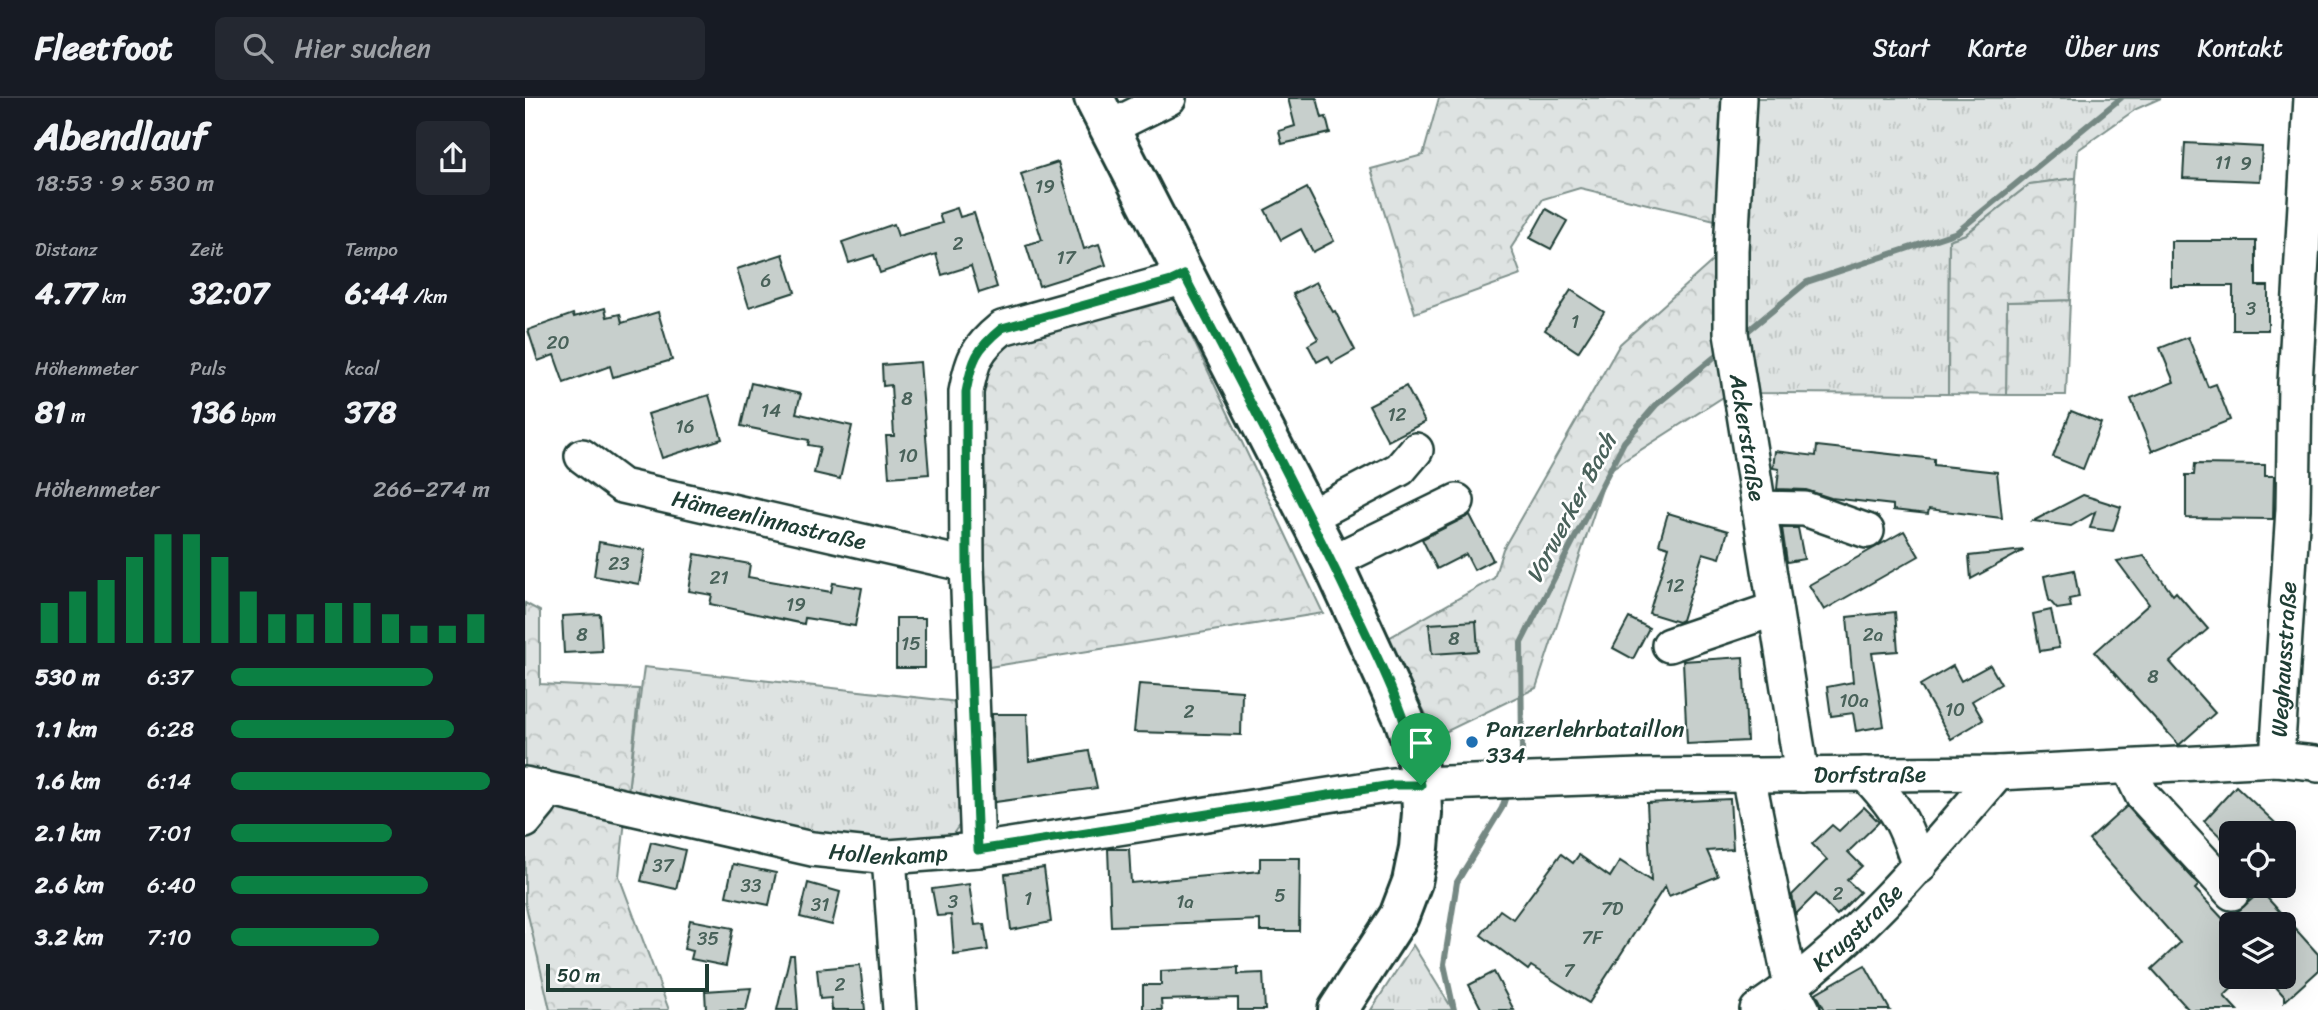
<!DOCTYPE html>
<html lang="de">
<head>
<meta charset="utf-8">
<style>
	body { margin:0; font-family:Sriracha,sans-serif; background:#242831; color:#f1f3f6; height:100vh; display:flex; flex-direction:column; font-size:26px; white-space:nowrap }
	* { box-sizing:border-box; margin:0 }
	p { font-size:23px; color:#9ea1a6 }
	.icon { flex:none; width:38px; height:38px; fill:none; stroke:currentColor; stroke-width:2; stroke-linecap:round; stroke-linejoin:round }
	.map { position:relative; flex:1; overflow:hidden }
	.panel { display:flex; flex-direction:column; background:#171b24; width:525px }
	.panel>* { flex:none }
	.controls { position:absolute; left:1694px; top:723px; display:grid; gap:14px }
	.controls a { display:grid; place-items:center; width:77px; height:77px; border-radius:10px; background:#171b24; box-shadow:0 7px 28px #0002; font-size:35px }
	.scale { position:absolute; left:21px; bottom:18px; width:163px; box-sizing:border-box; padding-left:7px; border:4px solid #1f3d34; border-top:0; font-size:19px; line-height:24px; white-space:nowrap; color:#1f3d34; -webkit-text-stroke:5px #fff; paint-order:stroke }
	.pin { position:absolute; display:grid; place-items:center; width:60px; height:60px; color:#fff; margin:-72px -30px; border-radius:50% 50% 50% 0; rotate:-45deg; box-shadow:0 0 7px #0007 }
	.pin .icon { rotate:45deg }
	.round { display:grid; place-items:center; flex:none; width:74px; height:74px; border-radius:10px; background:#242831 }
	.summary { display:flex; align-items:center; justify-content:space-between; height:119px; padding:0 35px }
	h1 { font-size:38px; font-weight:700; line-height:52px }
	.figures { display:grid; grid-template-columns:repeat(3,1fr); gap:10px; height:119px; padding:7px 35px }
	.figures div { display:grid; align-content:center }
	.figures b { font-size:30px; font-weight:700 }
	.figures small { font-size:19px; font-weight:400 }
	.figures p { font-size:19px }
	.chart { height:196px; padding:14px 35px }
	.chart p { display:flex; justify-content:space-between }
	.chart svg { width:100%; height:126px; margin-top:7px; stroke:#0b8043; stroke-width:6 }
	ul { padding:0 35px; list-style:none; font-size:23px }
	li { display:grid; grid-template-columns:112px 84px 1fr; align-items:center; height:52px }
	li i { height:18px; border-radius:9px; background:#0b8043 }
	header { display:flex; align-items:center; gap:42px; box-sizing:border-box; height:98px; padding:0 35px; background:#171b24; border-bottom:2px solid #363941 }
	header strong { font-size:33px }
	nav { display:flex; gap:38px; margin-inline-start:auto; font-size:24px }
	.search { width:490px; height:63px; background:#242831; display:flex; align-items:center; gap:18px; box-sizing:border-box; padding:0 24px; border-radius:10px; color:#9ea1a6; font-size:26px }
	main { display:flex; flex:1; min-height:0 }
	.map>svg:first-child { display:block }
	.built { fill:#eef1f0 }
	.grass { fill:url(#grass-tufts); stroke:#7e908b; stroke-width:2 }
	.forest { fill:url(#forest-crowns); stroke:#7e908b; stroke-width:2 }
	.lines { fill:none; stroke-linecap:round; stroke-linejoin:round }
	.stream { stroke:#758883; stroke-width:6 }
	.building { fill:#c7cfcc; stroke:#1f3d34; stroke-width:2 }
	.minor-casing { stroke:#1f3d34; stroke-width:38 }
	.major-casing { stroke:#1f3d34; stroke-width:44 }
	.minor { stroke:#fff; stroke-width:33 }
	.major { stroke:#fff; stroke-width:38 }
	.route-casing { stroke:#fff; stroke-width:14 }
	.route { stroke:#0b8043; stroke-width:9 }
	.poi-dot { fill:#1f6fb2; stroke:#fff; stroke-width:2.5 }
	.labels { text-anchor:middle; stroke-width:5; stroke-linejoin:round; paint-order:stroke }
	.number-label { font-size:19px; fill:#49625a }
	.street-label { font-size:23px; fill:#1f3d34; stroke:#fff }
	.poi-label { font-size:23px; fill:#1f3d34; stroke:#fff; text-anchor:start }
	.water-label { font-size:24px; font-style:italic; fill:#4a625b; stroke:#fff }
</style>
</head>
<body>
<header>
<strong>Fleetfoot</strong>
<div class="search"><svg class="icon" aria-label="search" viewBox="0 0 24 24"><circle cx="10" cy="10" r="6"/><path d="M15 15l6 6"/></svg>Hier suchen</div>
<nav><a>Start</a><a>Karte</a><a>Über uns</a><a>Kontakt</a></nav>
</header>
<main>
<section class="panel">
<div class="summary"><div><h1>Abendlauf</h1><p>18:53 · 9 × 530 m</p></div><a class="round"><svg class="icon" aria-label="share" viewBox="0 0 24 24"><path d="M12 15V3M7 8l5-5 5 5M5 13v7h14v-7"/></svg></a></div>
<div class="figures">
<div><p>Distanz</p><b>4.77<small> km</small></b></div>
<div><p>Zeit</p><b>32:07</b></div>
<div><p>Tempo</p><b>6:44<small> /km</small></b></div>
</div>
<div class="figures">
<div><p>Höhenmeter</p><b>81<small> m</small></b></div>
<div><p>Puls</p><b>136<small> bpm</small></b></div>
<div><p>kcal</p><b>378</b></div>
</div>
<div class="chart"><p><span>Höhenmeter</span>266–274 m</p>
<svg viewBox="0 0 160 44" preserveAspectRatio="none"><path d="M5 44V30M15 44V26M25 44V22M35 44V14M45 44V6M55 44V6M65 44V14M75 44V26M85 44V34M95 44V34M105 44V30M115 44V30M125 44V34M135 44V38M145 44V38M155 44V34"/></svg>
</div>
<ul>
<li><b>530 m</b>6:37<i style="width:78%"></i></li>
<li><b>1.1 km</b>6:28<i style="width:86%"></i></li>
<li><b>1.6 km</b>6:14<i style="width:100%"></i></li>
<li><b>2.1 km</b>7:01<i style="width:62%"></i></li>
<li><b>2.6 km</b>6:40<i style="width:76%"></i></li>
<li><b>3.2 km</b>7:10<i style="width:57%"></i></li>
</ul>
</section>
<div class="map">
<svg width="1793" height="912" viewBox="0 0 1793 912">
	<defs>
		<pattern id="grass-tufts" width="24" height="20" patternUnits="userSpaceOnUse" patternTransform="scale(1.75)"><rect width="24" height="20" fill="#dee3e2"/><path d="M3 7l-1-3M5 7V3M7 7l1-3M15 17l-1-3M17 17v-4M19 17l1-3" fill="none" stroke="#bec4c2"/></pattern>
		<pattern id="forest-crowns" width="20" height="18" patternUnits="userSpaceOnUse" patternTransform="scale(1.75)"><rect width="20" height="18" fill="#dee3e2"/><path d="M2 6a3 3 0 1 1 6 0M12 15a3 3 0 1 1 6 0" fill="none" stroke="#bec4c2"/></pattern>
	</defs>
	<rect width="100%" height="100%" fill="#fff"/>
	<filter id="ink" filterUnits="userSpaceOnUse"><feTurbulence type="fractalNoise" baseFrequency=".0143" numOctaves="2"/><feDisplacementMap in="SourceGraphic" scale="14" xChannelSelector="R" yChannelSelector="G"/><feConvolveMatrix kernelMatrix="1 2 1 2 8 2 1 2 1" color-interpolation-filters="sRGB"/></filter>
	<g filter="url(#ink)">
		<path class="built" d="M 0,804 L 25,912 L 0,912 Z"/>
		<g class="grass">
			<path d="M 1224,0 L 1636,0 L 1611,11 L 1553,52 L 1551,80 L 1505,86 L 1441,136 L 1424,142 L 1423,296 L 1229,295 L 1217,234 Z"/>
			<path d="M 1545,202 L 1541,297 L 1481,297 L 1482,204 Z"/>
			<path d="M 119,569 L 433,604 L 435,726 L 428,736 L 412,744 L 317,747 L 103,693 Z"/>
			<path d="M 888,847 L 928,912 L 846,912 Z"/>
		</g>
		<g class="forest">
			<path d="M 914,0 L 1198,0 L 1194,123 L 1055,90 L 1018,101 L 986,150 L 996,177 L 890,215 L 846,71 L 898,57 Z"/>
			<path d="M 1551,80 L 1545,202 L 1482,204 L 1481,297 L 1423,296 L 1424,142 L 1441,136 L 1505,86 Z"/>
			<path d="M 1193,158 L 1206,294 L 1083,373 L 1011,590 L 912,638 L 862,541 L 969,480 L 978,451 L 1095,246 Z"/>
			<path d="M 646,195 L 798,515 L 458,570 L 454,292 L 466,255 L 503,229 Z"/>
			<path d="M 0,505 L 15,513 L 15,586 L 114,591 L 94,778 L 144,912 L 25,912 L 0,804 Z"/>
		</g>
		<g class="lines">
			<g class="stream">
				<path d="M 1218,237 L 1282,184 L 1432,134 L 1596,0"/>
				<path d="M 991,672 L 997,656 L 996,545 L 1099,344 L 1131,307 L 1198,252"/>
				<path d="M 929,912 L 919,866 L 932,784 L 977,710 L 983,692"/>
			</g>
		</g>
		<g class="building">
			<path d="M 763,0 L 792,0 L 797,20 L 801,19 L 805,35 L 757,46 L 754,33 L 770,28 Z"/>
			<path d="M 1660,45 L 1737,49 L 1735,83 L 1658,80 Z"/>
			<path d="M 533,64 L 559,151 L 574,146 L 581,167 L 514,188 L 501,147 L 517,142 L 496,76 Z"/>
			<path d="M 782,90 L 809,143 L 788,154 L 776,131 L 756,142 L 740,112 Z"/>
			<path d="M 432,110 L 435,119 L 449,115 L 472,189 L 454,195 L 446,168 L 417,177 L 411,156 L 355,175 L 349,157 L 324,165 L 317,144 L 369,126 L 373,138 L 417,125 L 414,116 Z"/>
			<path d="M 1021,111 L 1042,123 L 1026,151 L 1005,140 Z"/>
			<path d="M 1646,143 L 1731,143 L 1731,188 L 1743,188 L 1743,232 L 1708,232 L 1708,188 L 1646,188 Z"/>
			<path d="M 258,156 L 270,194 L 224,209 L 212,171 Z"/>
			<path d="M 791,184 L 808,214 L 810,213 L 830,252 L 807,265 L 803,258 L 792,264 L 783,247 L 793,241 L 768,196 Z"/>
			<path d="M 1046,192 L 1079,214 L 1053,254 L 1020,232 Z"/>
			<path d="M 80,210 L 82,219 L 95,216 L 97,225 L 133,214 L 147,262 L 88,279 L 85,268 L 39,285 L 29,257 L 13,263 L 3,232 L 48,216 L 49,219 Z"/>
			<path d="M 1663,239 L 1683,289 L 1691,286 L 1705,322 L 1627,353 L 1606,301 L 1649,284 L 1635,250 Z"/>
			<path d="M 395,264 L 404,376 L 364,379 L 361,338 L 369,338 L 366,287 L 358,288 L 357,267 Z"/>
			<path d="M 226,285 L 276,296 L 271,315 L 327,328 L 315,381 L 289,375 L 295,349 L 283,347 L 284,342 L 216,328 Z"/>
			<path d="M 881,288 L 900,324 L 863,343 L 844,307 Z"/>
			<path d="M 184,297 L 197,341 L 137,360 L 123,316 Z"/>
			<path d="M 1546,313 L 1576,325 L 1558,371 L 1528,359 Z"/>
			<path d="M 1292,348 L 1409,361 L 1409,367 L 1472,374 L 1477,420 L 1404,411 L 1403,416 L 1368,412 L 1368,407 L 1306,400 L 1281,392 L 1252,391 L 1254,371 L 1248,370 L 1250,353 L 1291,358 Z"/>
			<path d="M 1670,366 L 1740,367 L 1740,378 L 1749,378 L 1748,421 L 1661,420 L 1661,377 L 1669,377 Z"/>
			<path d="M 1558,397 L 1596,409 L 1588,433 L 1565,430 L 1570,414 L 1546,428 L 1508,423 Z"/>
			<path d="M 1143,415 L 1203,433 L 1195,460 L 1178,455 L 1157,522 L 1153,524 L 1124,515 L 1144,449 L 1134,446 Z"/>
			<path d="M 945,417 L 968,462 L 949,472 L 941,456 L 912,471 L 897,441 Z"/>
			<path d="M 1257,430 L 1273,430 L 1279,461 L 1262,464 Z"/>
			<path d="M 1379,433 L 1394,458 L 1299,512 L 1284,487 Z"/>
			<path d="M 74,444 L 120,452 L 114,486 L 69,478 Z"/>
			<path d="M 1498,452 L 1498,453 L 1446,481 L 1444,458 Z"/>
			<path d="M 170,456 L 225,466 L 223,479 L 306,494 L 308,485 L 337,490 L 330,528 L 280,520 L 279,526 L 185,506 L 187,497 L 164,493 Z"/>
			<path d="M 1619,458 L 1648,497 L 1651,494 L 1683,531 L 1645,564 L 1690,615 L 1654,647 L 1570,554 L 1624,506 L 1592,463 Z"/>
			<path d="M 1549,472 L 1554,499 L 1544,501 L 1546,509 L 1532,511 L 1524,502 L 1519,478 Z"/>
			<path d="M 1526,512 L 1534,550 L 1515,553 L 1508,516 Z"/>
			<path d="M 1370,514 L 1373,553 L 1347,555 L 1359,628 L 1331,633 L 1328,615 L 1306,618 L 1302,589 L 1328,584 L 1322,519 Z"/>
			<path d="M 75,516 L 77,553 L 39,555 L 37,518 Z"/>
			<rect x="371" y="520" width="29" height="50"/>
			<path d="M 1104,520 L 1124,530 L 1108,561 L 1088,550 Z"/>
			<path d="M 951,523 L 953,553 L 907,556 L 904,526 Z"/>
			<path d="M 1218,559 L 1222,643 L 1162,646 L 1158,563 Z"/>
			<path d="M 1465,567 L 1476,586 L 1447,603 L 1458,622 L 1426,641 L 1395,587 L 1428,568 L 1436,583 Z"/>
			<path d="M 614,586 L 717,593 L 716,637 L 609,634 Z"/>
			<path d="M 467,616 L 502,616 L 504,663 L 564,653 L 572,690 L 470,704 Z"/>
			<path d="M 1711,688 L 1761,735 L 1706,735 L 1706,749 L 1679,723 Z"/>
			<path d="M 1205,701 L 1208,751 L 1182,753 L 1193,778 L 1144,798 L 1140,788 L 1064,905 L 1006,868 L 1003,872 L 956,837 L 975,812 L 988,821 L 1036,756 L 1048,765 L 1054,757 L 1085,779 L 1095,763 L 1126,783 L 1122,705 Z"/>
			<path d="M 1602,708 L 1674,787 L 1670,791 L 1701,824 L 1736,793 L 1793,856 L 1793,873 L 1759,904 L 1759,898 L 1741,878 L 1759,878 L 1759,826 L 1703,826 L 1706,830 L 1706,878 L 1720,878 L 1699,898 L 1712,912 L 1664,912 L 1627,871 L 1655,845 L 1564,742 Z"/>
			<path d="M 1339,709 L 1354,724 L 1323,754 L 1337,768 L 1322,782 L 1335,794 L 1312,817 L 1291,796 L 1271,816 L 1267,797 L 1302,762 L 1287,746 L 1307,727 L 1314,733 Z"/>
			<path d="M 126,744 L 160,752 L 151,791 L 116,783 Z"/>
			<path d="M 583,751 L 604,751 L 606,785 L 735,773 L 735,760 L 775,760 L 774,833 L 735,833 L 735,822 L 586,828 Z"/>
			<path d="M 208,766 L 251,775 L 244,807 L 201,798 Z"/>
			<path d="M 519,770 L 526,824 L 486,832 L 480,776 Z"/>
			<path d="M 283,785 L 315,794 L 307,827 L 275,819 Z"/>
			<path d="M 444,786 L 450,827 L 459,826 L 463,852 L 429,857 L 426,817 L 412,818 L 407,791 Z"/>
			<path d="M 165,822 L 208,830 L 201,868 L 166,861 L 168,853 L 159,851 Z"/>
			<path d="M 265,857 L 269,857 L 273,912 L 252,912 Z"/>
			<path d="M 335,867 L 340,912 L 307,912 L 306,900 L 295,901 L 292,871 Z"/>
			<path d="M 1340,867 L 1365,912 L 1300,912 L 1291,895 Z"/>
			<path d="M 713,869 L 713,876 L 738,875 L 740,912 L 713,912 L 713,900 L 636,902 L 637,912 L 618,912 L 618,887 L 636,887 L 636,873 Z"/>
			<path d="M 969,874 L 989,912 L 957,912 L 944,887 Z"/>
			<path d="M 226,890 L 221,912 L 181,912 L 180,893 Z"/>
		</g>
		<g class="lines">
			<defs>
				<g id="minor">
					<path id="s1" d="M 1214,0 L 1206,152 L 1206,235 L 1277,677"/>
					<path d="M 584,30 L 644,0"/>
					<path id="s2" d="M 57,358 L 97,388 L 442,467"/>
					<path d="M 1234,410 L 1280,411 L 1342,433"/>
					<path d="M 784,419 L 875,371 L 891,352"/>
					<path d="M 807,464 L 932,403"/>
					<path d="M 1144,547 L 1250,511"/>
					<path id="s3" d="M 1752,661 L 1768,411 L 1770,285 L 1786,0"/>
					<path d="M 1604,670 L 1617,697 L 1707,795"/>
					<path d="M 1340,676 C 1372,710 1380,724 1394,769"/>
					<path d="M 1223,678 L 1266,889 L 1278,912"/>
					<path id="s4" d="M 0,686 L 287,751 L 364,759 L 453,752 L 867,687 L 1115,678 L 1473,675 L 1752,661 L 1789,665 L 1793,667"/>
					<path d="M 0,723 L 15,705 L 18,690"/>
					<path d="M 453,752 L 442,467 L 441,294 C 447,262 451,251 477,230 L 646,183 L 659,177"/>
					<path d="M 364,759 L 375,912"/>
					<path id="s5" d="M 1232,912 C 1327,849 1400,762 1473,675"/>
				</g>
				<path id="major" d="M 569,0 L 807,464 L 879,621 L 890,653 L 896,687 L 897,715 L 894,750 L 887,784 L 874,818 L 813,912"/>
			</defs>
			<use href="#minor" class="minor-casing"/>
			<use href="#major" class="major-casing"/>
			<use href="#minor" class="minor"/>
			<use href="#major" class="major"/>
		</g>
	</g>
	<g class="lines" filter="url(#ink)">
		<defs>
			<path id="route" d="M 659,177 C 714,283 770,387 821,494 C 851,556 884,618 896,687 L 867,687 L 453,752 L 442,467 L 441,294 C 447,262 451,251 477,230 L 646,183 Z"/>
		</defs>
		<use href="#route" class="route-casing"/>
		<use href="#route" class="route"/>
	</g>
	<circle class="poi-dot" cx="947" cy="644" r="7"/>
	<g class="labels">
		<g class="number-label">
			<text x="1698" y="71">11</text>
			<text x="1721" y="72">9</text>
			<text x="520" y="95">19</text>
			<text x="433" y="152">2</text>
			<text x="541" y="166">17</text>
			<text x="241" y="189">6</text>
			<text x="1726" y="217">3</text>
			<text x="1050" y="230">1</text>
			<text x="33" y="251">20</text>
			<text x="382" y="307">8</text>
			<text x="246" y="319">14</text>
			<text x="872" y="323">12</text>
			<text x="160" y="335">16</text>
			<text x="383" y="364">10</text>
			<text x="94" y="472">23</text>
			<text x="194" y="486">21</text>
			<text x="1150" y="494">12</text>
			<text x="271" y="513">19</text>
			<text x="57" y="543">8</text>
			<text x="1348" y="543">2a</text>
			<text x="929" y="547">8</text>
			<text x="386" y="552">15</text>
			<text x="1628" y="585">8</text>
			<text x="1329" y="609">10a</text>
			<text x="1430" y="618">10</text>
			<text x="664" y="620">2</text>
			<text x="138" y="774">37</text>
			<text x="226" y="794">33</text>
			<text x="1313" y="802">2</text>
			<text x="755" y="804">5</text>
			<text x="503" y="807">1</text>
			<text x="428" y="810">3</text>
			<text x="660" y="810">1a</text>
			<text x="295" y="813">31</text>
			<text x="1087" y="817">7D</text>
			<text x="1067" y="846">7F</text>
			<text x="183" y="847">35</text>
			<text x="1044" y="879">7</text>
			<text x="315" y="893">2</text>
		</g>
		<g class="street-label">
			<text dy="8" stroke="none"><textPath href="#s1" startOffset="341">Ackerstraße</textPath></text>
			<text dy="8" stroke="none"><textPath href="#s2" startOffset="201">Hämeenlinnastraße</textPath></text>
			<text dy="8" stroke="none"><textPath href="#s3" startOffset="100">Weghausstraße</textPath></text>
			<text dy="8" stroke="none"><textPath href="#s4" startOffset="1358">Dorfstraße</textPath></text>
			<text dy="8" stroke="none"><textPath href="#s4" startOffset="371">Hollenkamp</textPath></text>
			<text dy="8" stroke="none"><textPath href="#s5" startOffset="130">Krugstraße</textPath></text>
		</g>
		<g class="poi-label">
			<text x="961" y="639">Panzerlehrbataillon<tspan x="961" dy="26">334</tspan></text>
		</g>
		<g class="water-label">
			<text transform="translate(1046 410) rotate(-62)" y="8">Vorwerker Bach</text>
		</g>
	</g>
</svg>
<div class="controls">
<a><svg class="icon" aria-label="locate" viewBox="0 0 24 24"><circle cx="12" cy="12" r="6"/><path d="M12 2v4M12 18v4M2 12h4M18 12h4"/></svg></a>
<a><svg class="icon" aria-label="layers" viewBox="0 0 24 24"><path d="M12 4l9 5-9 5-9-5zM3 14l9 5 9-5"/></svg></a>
</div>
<div class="scale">50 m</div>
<div class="pin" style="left:896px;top:687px;background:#1e9e55"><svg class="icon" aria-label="arrive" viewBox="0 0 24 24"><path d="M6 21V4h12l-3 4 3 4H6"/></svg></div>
</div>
</main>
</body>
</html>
